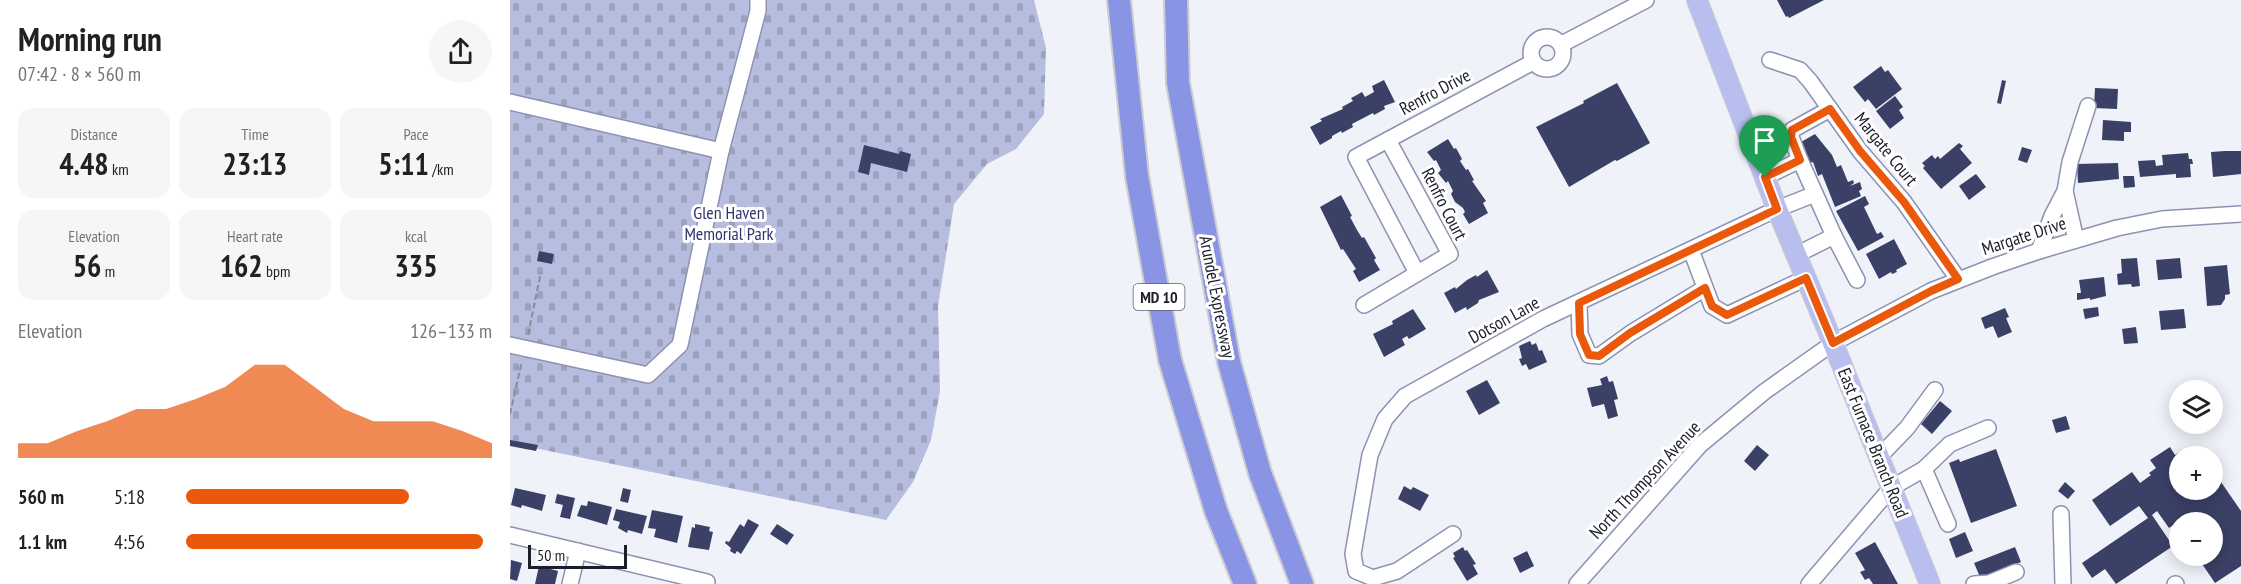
<!DOCTYPE html>
<html lang="en">
<head>
<meta charset="utf-8">
<style>
	body { margin:0; font-family:"PT Sans Narrow",sans-serif; background:#f6f6f6; color:#202124; height:100vh; display:flex; flex-direction:column; font-size:22px; white-space:nowrap }
	* { box-sizing:border-box; margin:0 }
	p { font-size:20px; color:#757577 }
	.icon { flex:none; width:33px; height:33px; fill:none; stroke:currentColor; stroke-width:2; stroke-linecap:round; stroke-linejoin:round }
	.map { position:relative; flex:1; overflow:hidden }
	.details { display:flex; flex-direction:column; background:#fff; width:510px }
	.details>* { flex:none }
	.buttons { position:absolute; left:1659px; top:380px; display:grid; gap:12px }
	.buttons a { display:grid; place-items:center; width:54px; height:54px; border-radius:50%; background:#fff; box-shadow:0 3px 15px #0003; font-size:30px }
	.scale { position:absolute; left:18px; bottom:15px; width:99px; box-sizing:border-box; padding-left:6px; border:3px solid #1b1d29; border-top:0; font-size:16px; line-height:21px; white-space:nowrap; color:#1b1d29; -webkit-text-stroke:4px #fff; paint-order:stroke }
	.pin { position:absolute; display:grid; place-items:center; width:51px; height:51px; color:#fff; margin:-62px -26px; border-radius:50% 50% 50% 0; rotate:-45deg; box-shadow:0 0 6px #0007 }
	.pin .icon { rotate:45deg }
	.round { display:grid; place-items:center; flex:none; width:63px; height:63px; border-radius:32px; background:#f6f6f6 }
	.overview { display:flex; align-items:center; justify-content:space-between; height:102px; padding:0 18px }
	h1 { font-size:33px; font-weight:600; line-height:45px }
	.stats { display:grid; grid-template-columns:repeat(3,1fr); gap:9px; height:102px; padding:6px 18px }
	.stats div { display:grid; align-content:center; border-radius:15px; background:#f6f6f6; text-align:center }
	.stats b { font-size:30px; font-weight:600 }
	.stats small { font-size:16px; font-weight:400 }
	.stats p { font-size:16px }
	.chart { height:168px; padding:12px 18px }
	.chart p { display:flex; justify-content:space-between }
	.chart svg { width:100%; height:108px; margin-top:6px; fill:#ea580c; opacity:.7 }
	ul { padding:0 18px; list-style:none; font-size:20px }
	li { display:grid; grid-template-columns:96px 72px 1fr; align-items:center; height:45px }
	li i { height:15px; border-radius:8px; background:#ea580c }
	main { display:flex; flex:1; min-height:0 }
	.map>svg:first-child { display:block }
	.cemetery { fill:url(#cemetery-stones) }
	.building { fill:#3b4066 }
	.lines { fill:none; stroke-linecap:round; stroke-linejoin:round }
	.minor-casing { stroke:#8c92b1; stroke-width:18 }
	.major-casing { stroke:#cdcdd0; stroke-width:22 }
	.highway-casing { stroke:#cdcdd0; stroke-width:26 }
	.path { stroke:#8a8c95; stroke-width:2; stroke-dasharray:6 3; stroke-linecap:butt }
	.minor { stroke:#fff; stroke-width:15 }
	.major { stroke:#b8bfef; stroke-width:20 }
	.highway { stroke:#8994e4; stroke-width:22 }
	.route-casing { stroke:#fff; stroke-width:12 }
	.route { stroke:#ea580c; stroke-width:8 }
	.labels { text-anchor:middle; stroke-width:6; stroke-linejoin:round; paint-order:stroke }
	.shield { fill:#fff; stroke:#5f6169; stroke-width:1.5 }
	.shield-label { font-size:16px; font-weight:bold; fill:#1b1d29 }
	.street-label { font-size:18px; fill:#1b1d29; stroke:#fff }
	.park-label { font-size:18px; fill:#31356d; stroke:#fff }
</style>
</head>
<body>
<main>
<section class="details">
<div class="overview"><div><h1>Morning run</h1><p>07:42 · 8 × 560 m</p></div><a class="round"><svg class="icon" aria-label="share" viewBox="0 0 24 24"><path d="M12 15V3M7 8l5-5 5 5M5 13v7h14v-7"/></svg></a></div>
<div class="stats">
<div><p>Distance</p><b>4.48<small> km</small></b></div>
<div><p>Time</p><b>23:13</b></div>
<div><p>Pace</p><b>5:11<small> /km</small></b></div>
</div>
<div class="stats">
<div><p>Elevation</p><b>56<small> m</small></b></div>
<div><p>Heart rate</p><b>162<small> bpm</small></b></div>
<div><p>kcal</p><b>335</b></div>
</div>
<div class="chart"><p><span>Elevation</span>126–133 m</p>
<svg viewBox="0 0 160 44" preserveAspectRatio="none"><path d="M0 44V38L10 38L20 33L30 29L40 24L50 24L60 20L70 15L80 6L90 6L100 15L110 24L120 29L130 29L140 29L150 33L160 38V44z"/></svg>
</div>
<ul>
<li><b>560 m</b>5:18<i style="width:73%"></i></li>
<li><b>1.1 km</b>4:56<i style="width:97%"></i></li>
</ul>
</section>
<div class="map">
<svg width="1731" height="584" viewBox="0 0 1731 584">
	<defs>
		<pattern id="cemetery-stones" width="16" height="16" patternUnits="userSpaceOnUse" patternTransform="scale(1.5)"><rect width="16" height="16" fill="#b6bdde"/><path d="M2 7V4a2 2 0 0 1 4 0v3zM10 15v-3a2 2 0 0 1 4 0v3z" fill="#9ca2be"/></pattern>
	</defs>
	<rect width="100%" height="100%" fill="#f0f2f9"/>
	<path class="cemetery" d="M 0,0 L 524,0 L 536,48 L 534,114 L 506,149 L 477,164 L 444,204 L 428,306 L 430,391 L 421,440 L 403,482 L 376,520 L 0,443 Z"/>
	<g class="building">
		<path d="M 1267,0 L 1314,0 L 1279,18 L 1278,16 L 1276,17 Z"/>
		<path d="M 1371,66 L 1375,72 L 1378,70 L 1392,89 L 1366,109 L 1358,99 L 1355,102 L 1343,87 Z"/>
		<path d="M 874,80 L 885,102 L 874,106 L 875,109 L 864,115 L 863,113 L 842,124 L 843,127 L 832,133 L 831,131 L 822,136 L 822,138 L 810,145 L 800,127 L 812,121 L 810,119 L 833,109 L 832,107 L 843,101 L 841,98 L 845,96 L 852,92 L 855,97 L 864,92 L 862,86 Z"/>
		<path d="M 1492,80 L 1496,81 L 1491,104 L 1487,103 Z"/>
		<path d="M 1107,83 L 1140,143 L 1107,161 L 1105,160 L 1059,187 L 1026,127 L 1074,103 L 1073,101 Z"/>
		<path d="M 1585,88 L 1608,89 L 1607,109 L 1584,108 Z"/>
		<path d="M 1385,96 L 1393,107 L 1389,110 L 1394,118 L 1380,129 L 1366,111 Z"/>
		<path d="M 1593,120 L 1621,122 L 1621,132 L 1614,132 L 1614,141 L 1592,140 Z"/>
		<path d="M 1305,134 L 1322,155 L 1327,167 L 1331,165 L 1338,182 L 1343,180 L 1344,183 L 1340,186 L 1350,182 L 1352,189 L 1349,191 L 1351,196 L 1325,207 L 1312,174 L 1308,176 L 1303,162 L 1299,163 L 1291,142 Z"/>
		<path d="M 938,139 L 944,149 L 946,148 L 952,159 L 950,161 L 956,170 L 958,169 L 964,180 L 962,181 L 976,201 L 973,203 L 978,213 L 959,224 L 953,214 L 955,212 L 953,208 L 945,202 L 941,194 L 943,191 L 938,181 L 936,183 L 928,173 L 931,170 L 926,160 L 924,161 L 917,152 Z"/>
		<path d="M 1449,143 L 1453,146 L 1450,149 L 1462,163 L 1431,189 L 1413,168 L 1415,166 L 1412,163 L 1422,155 L 1425,159 L 1428,156 L 1430,159 Z"/>
		<path d="M 354,145 L 389,154 L 390,151 L 401,154 L 397,172 L 361,163 L 359,175 L 348,172 Z"/>
		<path d="M 1512,147 L 1522,150 L 1517,163 L 1508,160 Z"/>
		<path d="M 1715,151 L 1731,151 L 1731,174 L 1703,177 L 1701,152 Z"/>
		<path d="M 1678,153 L 1679,159 L 1682,159 L 1683,164 L 1680,164 L 1681,177 L 1666,178 L 1666,174 L 1630,177 L 1628,161 L 1645,160 L 1646,166 L 1653,165 L 1652,155 Z"/>
		<path d="M 1608,163 L 1609,179 L 1568,183 L 1567,164 Z"/>
		<path d="M 1466,174 L 1476,187 L 1459,200 L 1449,186 Z"/>
		<path d="M 1613,176 L 1624,176 L 1625,187 L 1614,188 Z"/>
		<path d="M 831,195 L 842,216 L 840,217 L 847,230 L 852,238 L 854,237 L 866,258 L 864,260 L 870,270 L 849,282 L 843,271 L 846,269 L 833,249 L 831,250 L 810,207 Z"/>
		<path d="M 1355,196 L 1359,204 L 1354,207 L 1367,234 L 1371,232 L 1374,237 L 1348,251 L 1326,211 Z"/>
		<path d="M 1384,239 L 1397,264 L 1386,270 L 1387,272 L 1382,274 L 1381,272 L 1369,279 L 1356,254 Z"/>
		<path d="M 29,251 L 44,254 L 42,264 L 27,261 Z"/>
		<path d="M 1627,258 L 1630,286 L 1622,287 L 1621,284 L 1608,285 L 1607,274 L 1612,273 L 1611,259 Z"/>
		<path d="M 1670,258 L 1672,278 L 1648,280 L 1646,260 Z"/>
		<path d="M 1717,265 L 1720,294 L 1715,295 L 1715,299 L 1711,305 L 1697,306 L 1694,267 Z"/>
		<path d="M 977,270 L 989,292 L 969,300 L 968,303 L 957,310 L 956,307 L 945,313 L 934,293 L 945,287 L 946,289 L 957,280 L 966,275 L 967,277 Z"/>
		<path d="M 1594,277 L 1596,296 L 1580,300 L 1580,298 L 1567,300 L 1567,293 L 1571,293 L 1569,280 Z"/>
		<path d="M 1588,307 L 1589,316 L 1575,319 L 1573,309 Z"/>
		<path d="M 1495,308 L 1499,317 L 1496,318 L 1502,332 L 1488,338 L 1483,326 L 1475,329 L 1471,318 Z"/>
		<path d="M 903,309 L 916,329 L 899,339 L 897,336 L 892,339 L 895,345 L 874,357 L 863,334 L 883,324 L 882,321 Z"/>
		<path d="M 1674,309 L 1676,328 L 1651,330 L 1649,311 Z"/>
		<path d="M 1626,327 L 1628,343 L 1614,344 L 1612,329 Z"/>
		<path d="M 1020,341 L 1022,345 L 1026,343 L 1029,351 L 1032,350 L 1037,362 L 1019,370 L 1016,364 L 1012,366 L 1009,359 L 1012,358 L 1009,346 Z"/>
		<path d="M 1097,376 L 1099,382 L 1103,381 L 1108,399 L 1104,400 L 1108,416 L 1098,419 L 1094,404 L 1082,407 L 1077,388 L 1092,385 L 1090,379 Z"/>
		<path d="M 977,380 L 990,403 L 969,415 L 956,391 Z"/>
		<path d="M 1430,401 L 1442,411 L 1422,434 L 1411,424 Z"/>
		<path d="M 1556,416 L 1560,429 L 1546,433 L 1542,420 Z"/>
		<path d="M 0,440 L 28,445 L 26,451 L 0,446 Z"/>
		<path d="M 1247,445 L 1259,455 L 1245,471 L 1234,461 Z"/>
		<path d="M 1660,447 L 1665,455 L 1673,450 L 1677,456 L 1670,456 L 1670,489 L 1697,489 L 1698,491 L 1711,482 L 1731,511 L 1731,566 L 1705,583 L 1686,555 L 1702,555 L 1702,522 L 1674,522 L 1672,519 L 1659,528 L 1647,511 L 1642,515 L 1663,546 L 1606,584 L 1595,569 L 1582,578 L 1572,563 L 1638,518 L 1629,506 L 1600,526 L 1582,500 L 1622,472 L 1630,483 L 1641,475 L 1639,473 L 1646,468 L 1640,460 Z"/>
		<path d="M 1486,449 L 1507,506 L 1461,523 L 1439,463 L 1449,459 L 1450,462 Z"/>
		<path d="M 1555,482 L 1565,491 L 1558,499 L 1548,491 Z"/>
		<path d="M 894,486 L 901,490 L 903,487 L 919,495 L 910,511 L 888,499 Z"/>
		<path d="M 5,488 L 36,495 L 32,511 L 12,505 L 11,508 L 1,505 Z"/>
		<path d="M 113,488 L 121,490 L 118,503 L 110,501 Z"/>
		<path d="M 47,494 L 65,498 L 60,519 L 50,517 L 53,505 L 45,503 Z"/>
		<path d="M 78,501 L 102,507 L 97,525 L 67,516 L 71,505 L 77,506 Z"/>
		<path d="M 106,509 L 137,516 L 132,534 L 118,530 L 117,533 L 108,528 L 110,522 L 103,520 Z"/>
		<path d="M 142,510 L 173,516 L 167,543 L 144,537 L 146,529 L 138,528 Z"/>
		<path d="M 238,519 L 249,525 L 231,554 L 227,551 L 225,554 L 220,551 L 221,548 L 215,543 L 216,541 L 219,542 L 230,524 L 234,527 Z"/>
		<path d="M 185,524 L 200,527 L 199,531 L 203,532 L 199,550 L 178,547 L 182,527 L 185,528 Z"/>
		<path d="M 267,524 L 284,535 L 277,545 L 260,534 Z"/>
		<path d="M 1455,532 L 1463,551 L 1446,558 L 1439,539 Z"/>
		<path d="M 1365,542 L 1388,584 L 1363,584 L 1359,578 L 1355,580 L 1350,572 L 1355,570 L 1345,553 Z"/>
		<path d="M 953,547 L 955,551 L 957,550 L 966,564 L 963,565 L 968,574 L 957,581 L 943,558 L 945,557 L 943,553 Z"/>
		<path d="M 1505,547 L 1511,562 L 1481,574 L 1482,577 L 1476,579 L 1474,575 L 1470,577 L 1464,563 Z"/>
		<path d="M 1017,551 L 1024,566 L 1010,573 L 1003,558 Z"/>
		<path d="M 1,560 L 12,563 L 7,581 L 0,579 Z"/>
		<path d="M 29,566 L 48,571 L 45,584 L 25,584 Z"/>
	</g>
	<g class="lines">
		<defs>
			<g id="minor">
				<circle cx="1037" cy="53" r="16"/>
				<path d="M 1052,44 L 1136,0"/>
				<path d="M 1260,60 L 1290,70 L 1300,81 L 1350,151 L 1394,202 L 1448,279"/>
				<path d="M 0,102 L 211,151 L 248,11 L 248,0"/>
				<path d="M 1290,160 L 1281,137 L 1282,130 L 1320,109"/>
				<path d="M 1255,177 L 1290,160 L 1324,236 L 1286,255"/>
				<path d="M 1555,191 L 1566,240"/>
				<path d="M 1324,236 L 1347,280"/>
				<path d="M 1181,250 L 1202,306 L 1217,315 L 1296,278"/>
				<path d="M 1529,251 L 1542,216 L 1555,191 L 1560,162 L 1578,106"/>
				<path d="M 907,273 L 846,157 L 1023,62"/>
				<path d="M 1069,303 L 1070,334 L 1079,355 L 1089,356 L 1121,333 L 1195,288"/>
				<path d="M 854,305 L 940,254 L 878,140"/>
				<path d="M 0,345 L 138,375 L 170,345 L 211,151"/>
				<path d="M 1369,457 L 1397,428 L 1425,390"/>
				<path d="M 1414,469 L 1438,524"/>
				<path d="M 1551,514 L 1553,584"/>
				<path d="M 943,534 L 887,571 L 863,578 L 846,571 L 843,554 L 860,455 L 875,419 L 895,396 L 1033,319 L 1267,209 L 1305,194"/>
				<path d="M 0,535 L 197,582"/>
				<path d="M 60,584 L 68,551"/>
				<path d="M 1067,584 L 1190,445 L 1254,392 L 1323,343 L 1421,291 L 1482,267 L 1529,251 L 1607,228 L 1652,219 L 1731,214"/>
				<path d="M 1299,584 L 1381,488 L 1414,469 L 1440,444 L 1478,428"/>
				<path d="M 1464,584 L 1479,583 L 1506,572"/>
				<path d="M 1665,584 L 1666,584"/>
			</g>
			<path id="major" d="M 1187,0 L 1267,209 L 1323,343 L 1420,584"/>
			<g id="highway">
				<path d="M 609,0 L 627,176 L 660,360 L 706,511 L 735,584"/>
				<path d="M 666,0 L 668,83 L 719,362 L 750,473 L 792,584"/>
			</g>
		</defs>
		<use href="#minor" class="minor-casing"/>
		<use href="#major" class="major-casing"/>
		<use href="#highway" class="highway-casing"/>
		<g class="path">
			<path d="M 18,335 L 31,272"/>
			<path d="M 0,414 L 12,361"/>
		</g>
		<use href="#minor" class="minor"/>
		<use href="#major" class="major"/>
		<use href="#highway" class="highway"/>
	</g>
	<g class="lines">
		<defs>
			<path id="route" d="M 1320,109 L 1350,151 L 1394,202 L 1448,279 L 1421,291 L 1323,343 L 1296,278 L 1217,315 L 1202,306 L 1195,288 L 1120,333 L 1089,356 L 1079,355 L 1070,334 L 1069,303 L 1267,209 L 1255,177 L 1290,160 L 1281,137 L 1282,130 Z"/>
		</defs>
		<use href="#route" class="route-casing"/>
		<use href="#route" class="route"/>
	</g>
	<g class="labels">
		<rect class="shield" x="623.5" y="284" width="51" height="26" rx="4.5"/>
		<g class="shield-label">
			<text x="649" y="303">MD 10</text>
		</g>
		<g class="street-label">
			<text transform="translate(925 92) rotate(-28)" y="6">Renfro Drive</text>
			<text transform="translate(1376 149) rotate(51)" y="6">Margate Court</text>
			<text transform="translate(934 204) rotate(63)" y="6">Renfro Court</text>
			<text transform="translate(1514 236) rotate(-18)" y="6">Margate Drive</text>
			<text transform="translate(707 297) rotate(79)" y="6">Arundel Expressway</text>
			<text transform="translate(994 320) rotate(-29)" y="6">Dotson Lane</text>
			<text transform="translate(1363 443) rotate(68)" y="6">East Furnace Branch Road</text>
			<text transform="translate(1135 480) rotate(-47)" y="6">North Thompson Avenue</text>
		</g>
		<g class="park-label">
			<text x="219" y="219">Glen Haven<tspan x="219" dy="21">Memorial Park</tspan></text>
		</g>
	</g>
</svg>
<div class="buttons">
<a><svg class="icon" aria-label="layers" viewBox="0 0 24 24"><path d="M12 4l9 5-9 5-9-5zM3 14l9 5 9-5"/></svg></a>
<a>+</a>
<a>−</a>
</div>
<div class="scale">50 m</div>
<div class="pin" style="left:1255px;top:177px;background:#1e9e55"><svg class="icon" aria-label="arrive" viewBox="0 0 24 24"><path d="M6 21V4h12l-3 4 3 4H6"/></svg></div>
</div>
</main>
</body>
</html>
